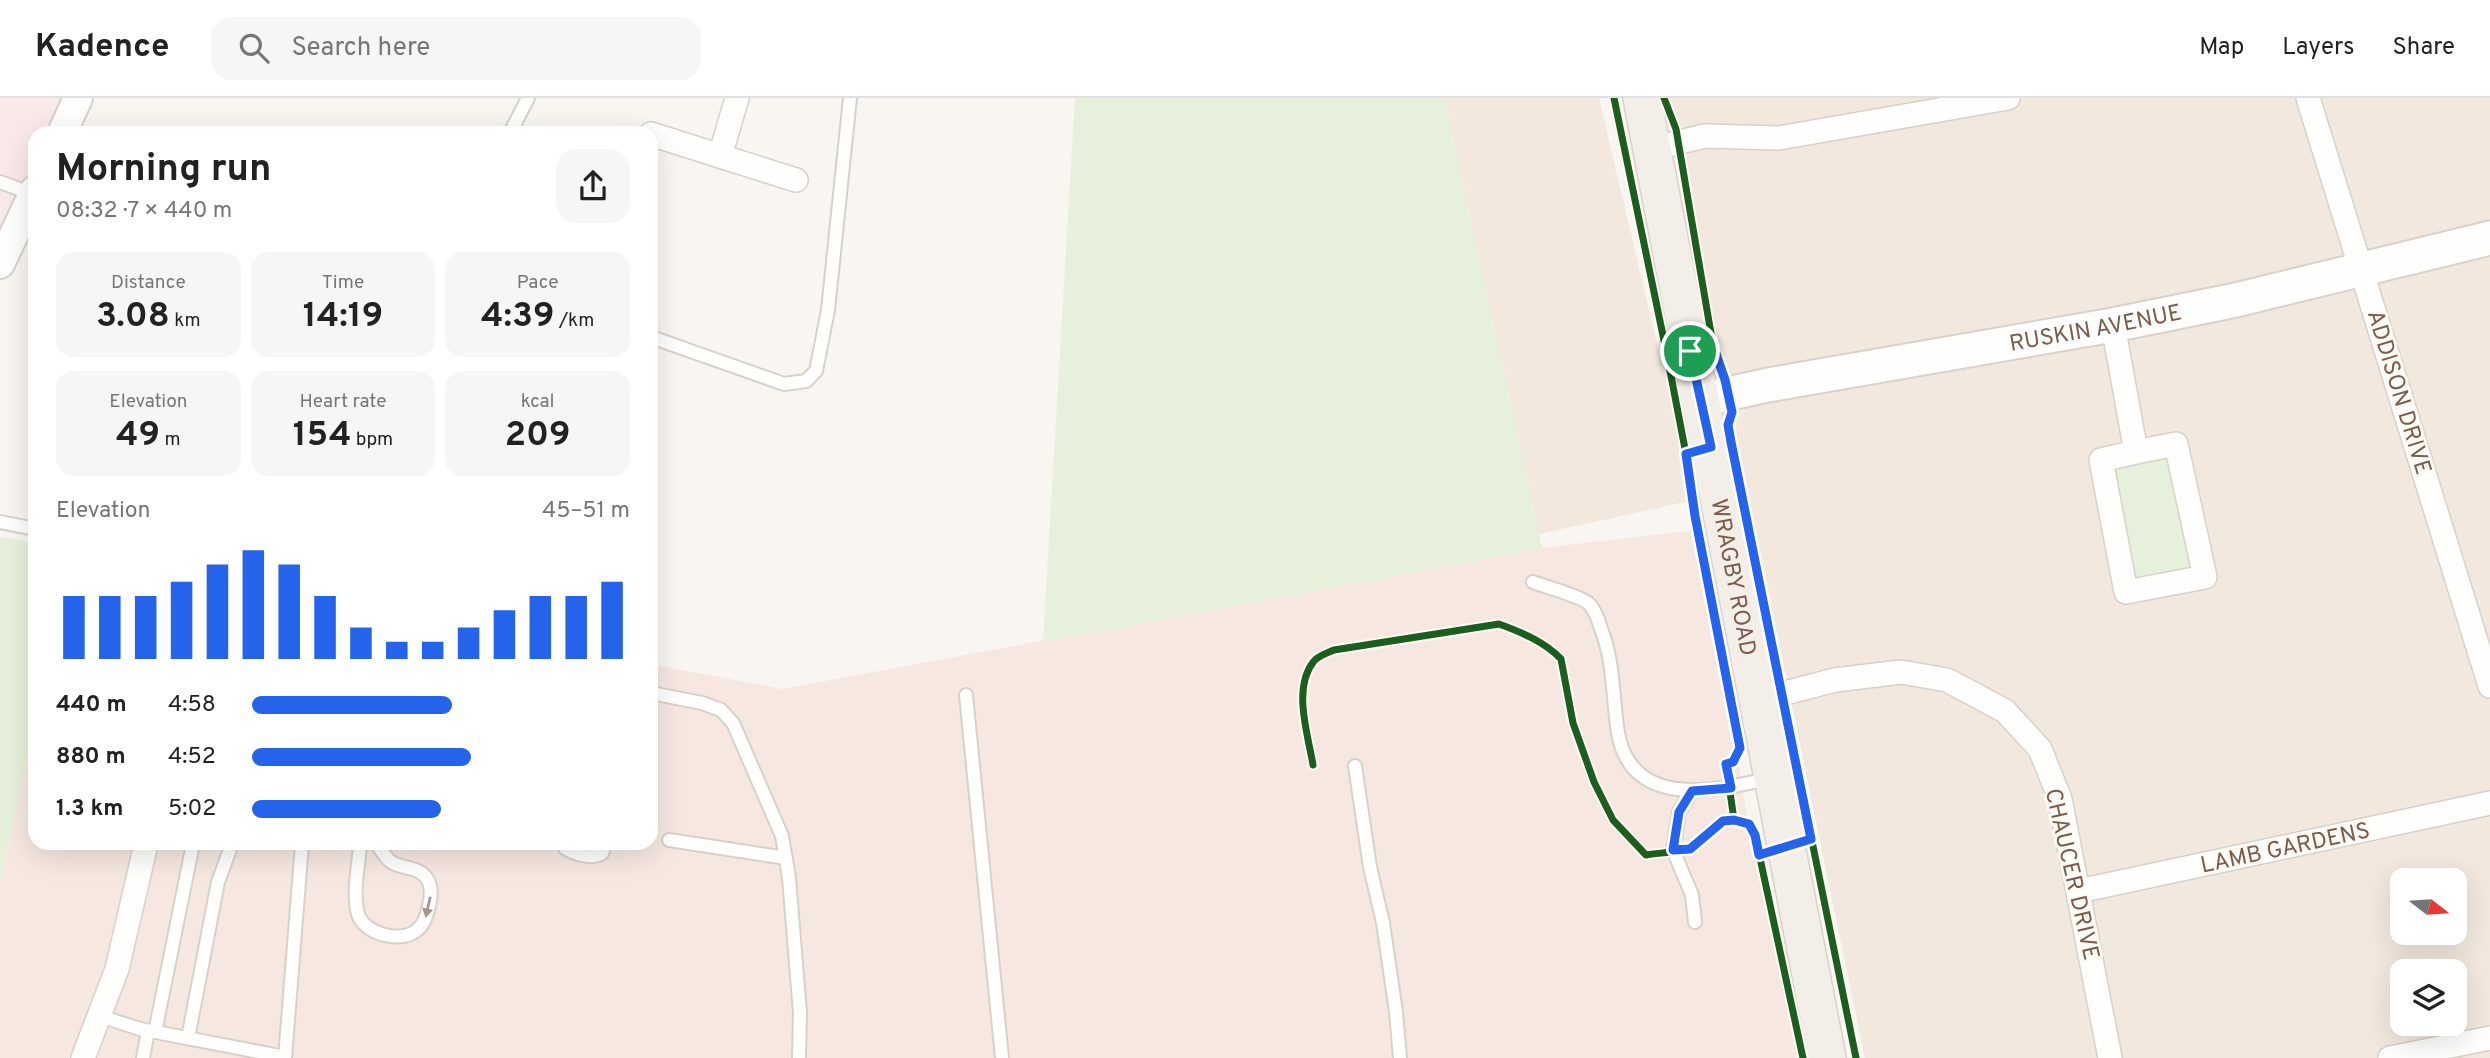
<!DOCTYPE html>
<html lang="en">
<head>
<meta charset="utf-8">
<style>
	body { margin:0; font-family:Overpass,sans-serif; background:#f6f6f6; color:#222; height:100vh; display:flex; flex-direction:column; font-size:26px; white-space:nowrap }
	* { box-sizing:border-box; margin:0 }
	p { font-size:23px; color:#767676 }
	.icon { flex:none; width:38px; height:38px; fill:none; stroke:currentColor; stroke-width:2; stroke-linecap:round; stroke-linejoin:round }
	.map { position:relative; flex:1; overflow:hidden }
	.panel { position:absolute; left:28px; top:28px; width:630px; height:724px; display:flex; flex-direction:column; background:#fff; border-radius:21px; box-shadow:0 7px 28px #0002 }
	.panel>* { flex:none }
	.needle { width:46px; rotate:107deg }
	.buttons { position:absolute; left:2390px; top:770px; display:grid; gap:14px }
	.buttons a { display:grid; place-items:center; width:77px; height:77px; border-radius:14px; background:#fff; box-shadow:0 7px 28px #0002; font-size:35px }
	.pin { position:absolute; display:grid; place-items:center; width:60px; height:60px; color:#fff; margin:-30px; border:4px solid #fff; border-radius:50%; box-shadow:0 2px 7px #0007 }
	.round { display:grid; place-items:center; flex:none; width:74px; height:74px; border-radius:21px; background:#f6f6f6 }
	.overview { display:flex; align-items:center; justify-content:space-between; height:119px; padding:0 28px }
	h1 { font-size:38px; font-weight:700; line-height:52px }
	.figures { display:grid; grid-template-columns:repeat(3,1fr); gap:10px; height:119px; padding:7px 28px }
	.figures div { display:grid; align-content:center; border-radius:18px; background:#f6f6f6; text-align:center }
	.figures b { font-size:35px; font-weight:700 }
	.figures small { font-size:19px; font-weight:400 }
	.figures p { font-size:19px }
	.chart { height:196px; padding:14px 28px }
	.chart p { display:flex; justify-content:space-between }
	.chart svg { width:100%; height:126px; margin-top:7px; stroke:#2563eb; stroke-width:6 }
	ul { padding:0 28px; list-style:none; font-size:23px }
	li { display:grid; grid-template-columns:112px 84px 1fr; align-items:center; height:52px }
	li i { height:18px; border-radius:9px; background:#2563eb }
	header { display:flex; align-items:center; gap:42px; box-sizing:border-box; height:98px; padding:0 35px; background:#fff; border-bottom:2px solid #e0e0e0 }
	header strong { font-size:33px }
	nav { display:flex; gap:38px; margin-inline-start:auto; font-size:24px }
	.search { width:490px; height:63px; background:#f6f6f6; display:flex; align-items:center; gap:18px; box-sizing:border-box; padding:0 24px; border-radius:21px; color:#767676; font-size:26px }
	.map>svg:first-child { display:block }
	.residential { fill:#f2e8de; fill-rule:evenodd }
	.commercial { fill:#f6e8e1 }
	.medical { fill:#fae9e9 }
	.green { fill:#e7f0db }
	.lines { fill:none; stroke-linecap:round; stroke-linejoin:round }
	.service-casing { stroke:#d7d1cb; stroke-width:16 }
	.minor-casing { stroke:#d7d1cb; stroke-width:26 }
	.tertiary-casing { stroke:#d7d1cb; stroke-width:32 }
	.secondary-casing { stroke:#d9d2cb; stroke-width:37 }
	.primary-casing { stroke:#dad1cc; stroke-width:40 }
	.service { stroke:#fefefd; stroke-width:12 }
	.minor { stroke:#fefefd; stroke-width:23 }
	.tertiary { stroke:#fefefd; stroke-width:28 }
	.secondary { stroke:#fefefd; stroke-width:33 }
	.primary { stroke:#f3eee8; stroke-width:37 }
	.cycleway-casing { stroke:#fffaf3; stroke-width:11 }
	.cycleway { stroke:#1b5e20; stroke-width:7 }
	.oneway { fill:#a8958b }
	.route-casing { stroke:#fff; stroke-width:14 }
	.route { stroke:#2563eb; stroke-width:9 }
	.labels { text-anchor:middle; stroke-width:6; stroke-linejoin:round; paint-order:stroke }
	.street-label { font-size:23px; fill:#7a5c4d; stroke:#fffaf3 }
</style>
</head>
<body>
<header>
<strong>Kadence</strong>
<div class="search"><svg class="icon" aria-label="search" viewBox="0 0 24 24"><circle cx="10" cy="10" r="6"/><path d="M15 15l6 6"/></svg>Search here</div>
<nav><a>Map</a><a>Layers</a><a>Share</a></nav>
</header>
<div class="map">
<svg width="2490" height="960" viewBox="0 0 2490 960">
	<rect width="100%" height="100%" fill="#f9f5f0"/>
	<g class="residential">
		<path d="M 1444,0 L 1599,0 L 1683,356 L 1690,403 L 1539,436 Z"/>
		<path d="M 1666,0 L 2490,0 L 2490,960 L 1865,960 ZM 2403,782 L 2455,782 L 2455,835 L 2403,835 ZM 2403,873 L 2455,873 L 2455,926 L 2403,926 Z"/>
	</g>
	<path class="commercial" d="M 1697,432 L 1728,574 L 1733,631 L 1747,718 L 1768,807 L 1799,960 L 0,960 L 0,439 L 35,445 L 35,746 L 651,746 L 651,566 L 782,591 L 1542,450 Z"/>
	<path class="medical" d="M 0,0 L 61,0 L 47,35 L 35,35 L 35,65 L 0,140 Z"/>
	<g class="green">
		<path d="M 1075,0 L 1444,0 L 1542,450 L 1043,544 Z"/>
		<path d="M 2176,346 L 2205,479 L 2126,494 L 2101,362 Z"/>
		<path d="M 0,439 L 35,445 L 35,623 L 0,785 Z"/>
	</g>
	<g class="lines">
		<defs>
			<g id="service">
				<path d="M 510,35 L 528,0"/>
				<path d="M 0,84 L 33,96"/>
				<path d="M 651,239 L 784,286 L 806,283 L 816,273 L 828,212 L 850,0"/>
				<path d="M 0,424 L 35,431"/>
				<path d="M 1533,484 C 1546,489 1580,498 1588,505 C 1597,513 1600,529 1604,539 C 1614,570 1613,604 1618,635 C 1631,711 1716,694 1770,680"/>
				<path d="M 651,595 L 702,605 L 721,612 L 733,625 L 782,738 L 789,780 L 800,915 L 799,960"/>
				<path d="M 966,597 L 1002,960"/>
				<path d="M 1355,668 L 1370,769 L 1383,825 L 1396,914 L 1400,960"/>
				<path d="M 1692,693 L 1679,714 L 1673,752 L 1692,797 L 1695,824"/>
				<path d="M 669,742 L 786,760"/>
				<path d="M 360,746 C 359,767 352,795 358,816 C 364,836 401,846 417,832 C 424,827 427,817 429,808 C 431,800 432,790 428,782 C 419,767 401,772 390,763 C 386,760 383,754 380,751 L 380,746"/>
				<path d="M 564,746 L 565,750 C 574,756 593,762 602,755 L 605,746"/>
				<path d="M 100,918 L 140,931 L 285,959"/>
				<path d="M 155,934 L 193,746"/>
				<path d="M 188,940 L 218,784 L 232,746"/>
				<path d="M 143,960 L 148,933"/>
				<path d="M 285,960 L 302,746"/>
			</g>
			<g id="minor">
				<path d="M 737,0 L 720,58 L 796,82"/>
				<path d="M 2308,0 L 2490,588"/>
				<path d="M 651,36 L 720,58"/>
				<path d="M 1651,51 L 1705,38 L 1779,40 L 2008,0"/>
				<path d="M 2113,227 L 2136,354 L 2101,362 L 2126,494 L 2205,479 L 2176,346 L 2136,354"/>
				<path d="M 1758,602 L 1835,582 L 1901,574 L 1947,582 L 2005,613 L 2040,651 L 2060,701 L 2110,960"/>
				<path d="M 2079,793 L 2490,705"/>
				<path d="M 83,960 L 117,871 L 146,746"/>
				<path d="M 2390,960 L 2490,940"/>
			</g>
			<g id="tertiary">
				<path d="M 62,35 L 78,0"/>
				<path d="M 0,166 L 35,92"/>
			</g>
			<g id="secondary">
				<path id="s1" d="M 1700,302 L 1768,287 L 2113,227 L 2236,202 L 2490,140"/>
			</g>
			<g id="primary">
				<path id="s2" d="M 1642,0 L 1827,960"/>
			</g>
		</defs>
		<use href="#service" class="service-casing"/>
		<use href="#minor" class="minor-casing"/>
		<use href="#tertiary" class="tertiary-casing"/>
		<use href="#secondary" class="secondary-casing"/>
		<use href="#primary" class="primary-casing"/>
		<use href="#service" class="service"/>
		<use href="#minor" class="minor"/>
		<use href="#tertiary" class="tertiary"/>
		<use href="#secondary" class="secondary"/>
		<use href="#primary" class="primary"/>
		<defs>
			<g id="cycleway">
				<path d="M 1614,0 L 1667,257 L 1686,356 L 1695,418 L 1740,650 L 1733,664 L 1726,666 L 1734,722"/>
				<path d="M 1664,0 L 1676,31 L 1713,247 L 1725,282 L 1732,314 L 1729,327 L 1731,344 L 1856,960"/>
				<path d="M 1313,667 C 1308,636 1292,590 1314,563 C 1318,558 1327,555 1334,552 L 1499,526 C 1521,534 1545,544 1561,561 L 1573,625 L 1594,684 L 1613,722 L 1646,757 C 1657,755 1681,754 1691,750 C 1718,737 1711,716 1749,726 L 1755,737 L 1803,960"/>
			</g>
		</defs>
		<use href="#cycleway" class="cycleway-casing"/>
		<use href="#cycleway" class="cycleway"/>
	</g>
	<defs><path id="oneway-solid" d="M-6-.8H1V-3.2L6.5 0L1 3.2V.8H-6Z" transform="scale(1.75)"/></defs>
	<use class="oneway" href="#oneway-solid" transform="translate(428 809) rotate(103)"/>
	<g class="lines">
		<defs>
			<path id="route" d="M 1713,247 L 1725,282 L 1732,314 L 1728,327 L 1731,344 L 1811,741 L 1759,757 L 1755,737 L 1749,726 L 1734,722 L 1723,723 L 1690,751 L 1673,752 L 1679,714 L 1692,693 L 1731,690 L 1726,666 L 1733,664 L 1740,650 L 1695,418 L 1686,356 L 1711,349 L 1690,253 Z"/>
		</defs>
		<use href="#route" class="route-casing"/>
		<use href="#route" class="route"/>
	</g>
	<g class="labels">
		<g class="street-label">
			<text dy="8" stroke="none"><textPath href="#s1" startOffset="402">RUSKIN AVENUE</textPath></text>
			<text transform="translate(2400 294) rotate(73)" y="8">ADDISON DRIVE</text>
			<text dy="8" stroke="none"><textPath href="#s2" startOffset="488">WRAGBY ROAD</textPath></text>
			<text transform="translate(2285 749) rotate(-12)" y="8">LAMB GARDENS</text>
			<text transform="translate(2073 776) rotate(77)" y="8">CHAUCER DRIVE</text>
		</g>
	</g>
</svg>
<div class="buttons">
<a><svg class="needle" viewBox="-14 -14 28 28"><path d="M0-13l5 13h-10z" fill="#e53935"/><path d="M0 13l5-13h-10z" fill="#767676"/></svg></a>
<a><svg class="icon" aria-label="layers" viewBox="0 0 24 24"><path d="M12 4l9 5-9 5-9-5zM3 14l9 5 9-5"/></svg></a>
</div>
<div class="pin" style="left:1690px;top:253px;background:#1e9e55"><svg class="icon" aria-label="arrive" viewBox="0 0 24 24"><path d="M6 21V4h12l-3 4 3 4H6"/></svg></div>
<section class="panel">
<div class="overview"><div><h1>Morning run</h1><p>08:32 · 7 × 440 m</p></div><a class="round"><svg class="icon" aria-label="share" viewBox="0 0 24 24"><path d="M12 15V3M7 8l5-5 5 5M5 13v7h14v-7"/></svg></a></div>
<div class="figures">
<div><p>Distance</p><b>3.08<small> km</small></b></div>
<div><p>Time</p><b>14:19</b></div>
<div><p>Pace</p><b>4:39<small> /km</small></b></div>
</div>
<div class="figures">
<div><p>Elevation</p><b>49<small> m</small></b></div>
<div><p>Heart rate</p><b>154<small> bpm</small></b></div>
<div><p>kcal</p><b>209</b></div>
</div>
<div class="chart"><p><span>Elevation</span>45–51 m</p>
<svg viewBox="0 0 160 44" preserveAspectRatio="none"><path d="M5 44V22M15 44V22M25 44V22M35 44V17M45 44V11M55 44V6M65 44V11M75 44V22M85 44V33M95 44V38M105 44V38M115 44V33M125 44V27M135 44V22M145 44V22M155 44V17"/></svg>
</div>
<ul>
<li><b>440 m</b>4:58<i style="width:53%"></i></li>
<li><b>880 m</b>4:52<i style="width:58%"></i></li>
<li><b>1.3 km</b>5:02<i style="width:50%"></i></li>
</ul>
</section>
</div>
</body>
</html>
